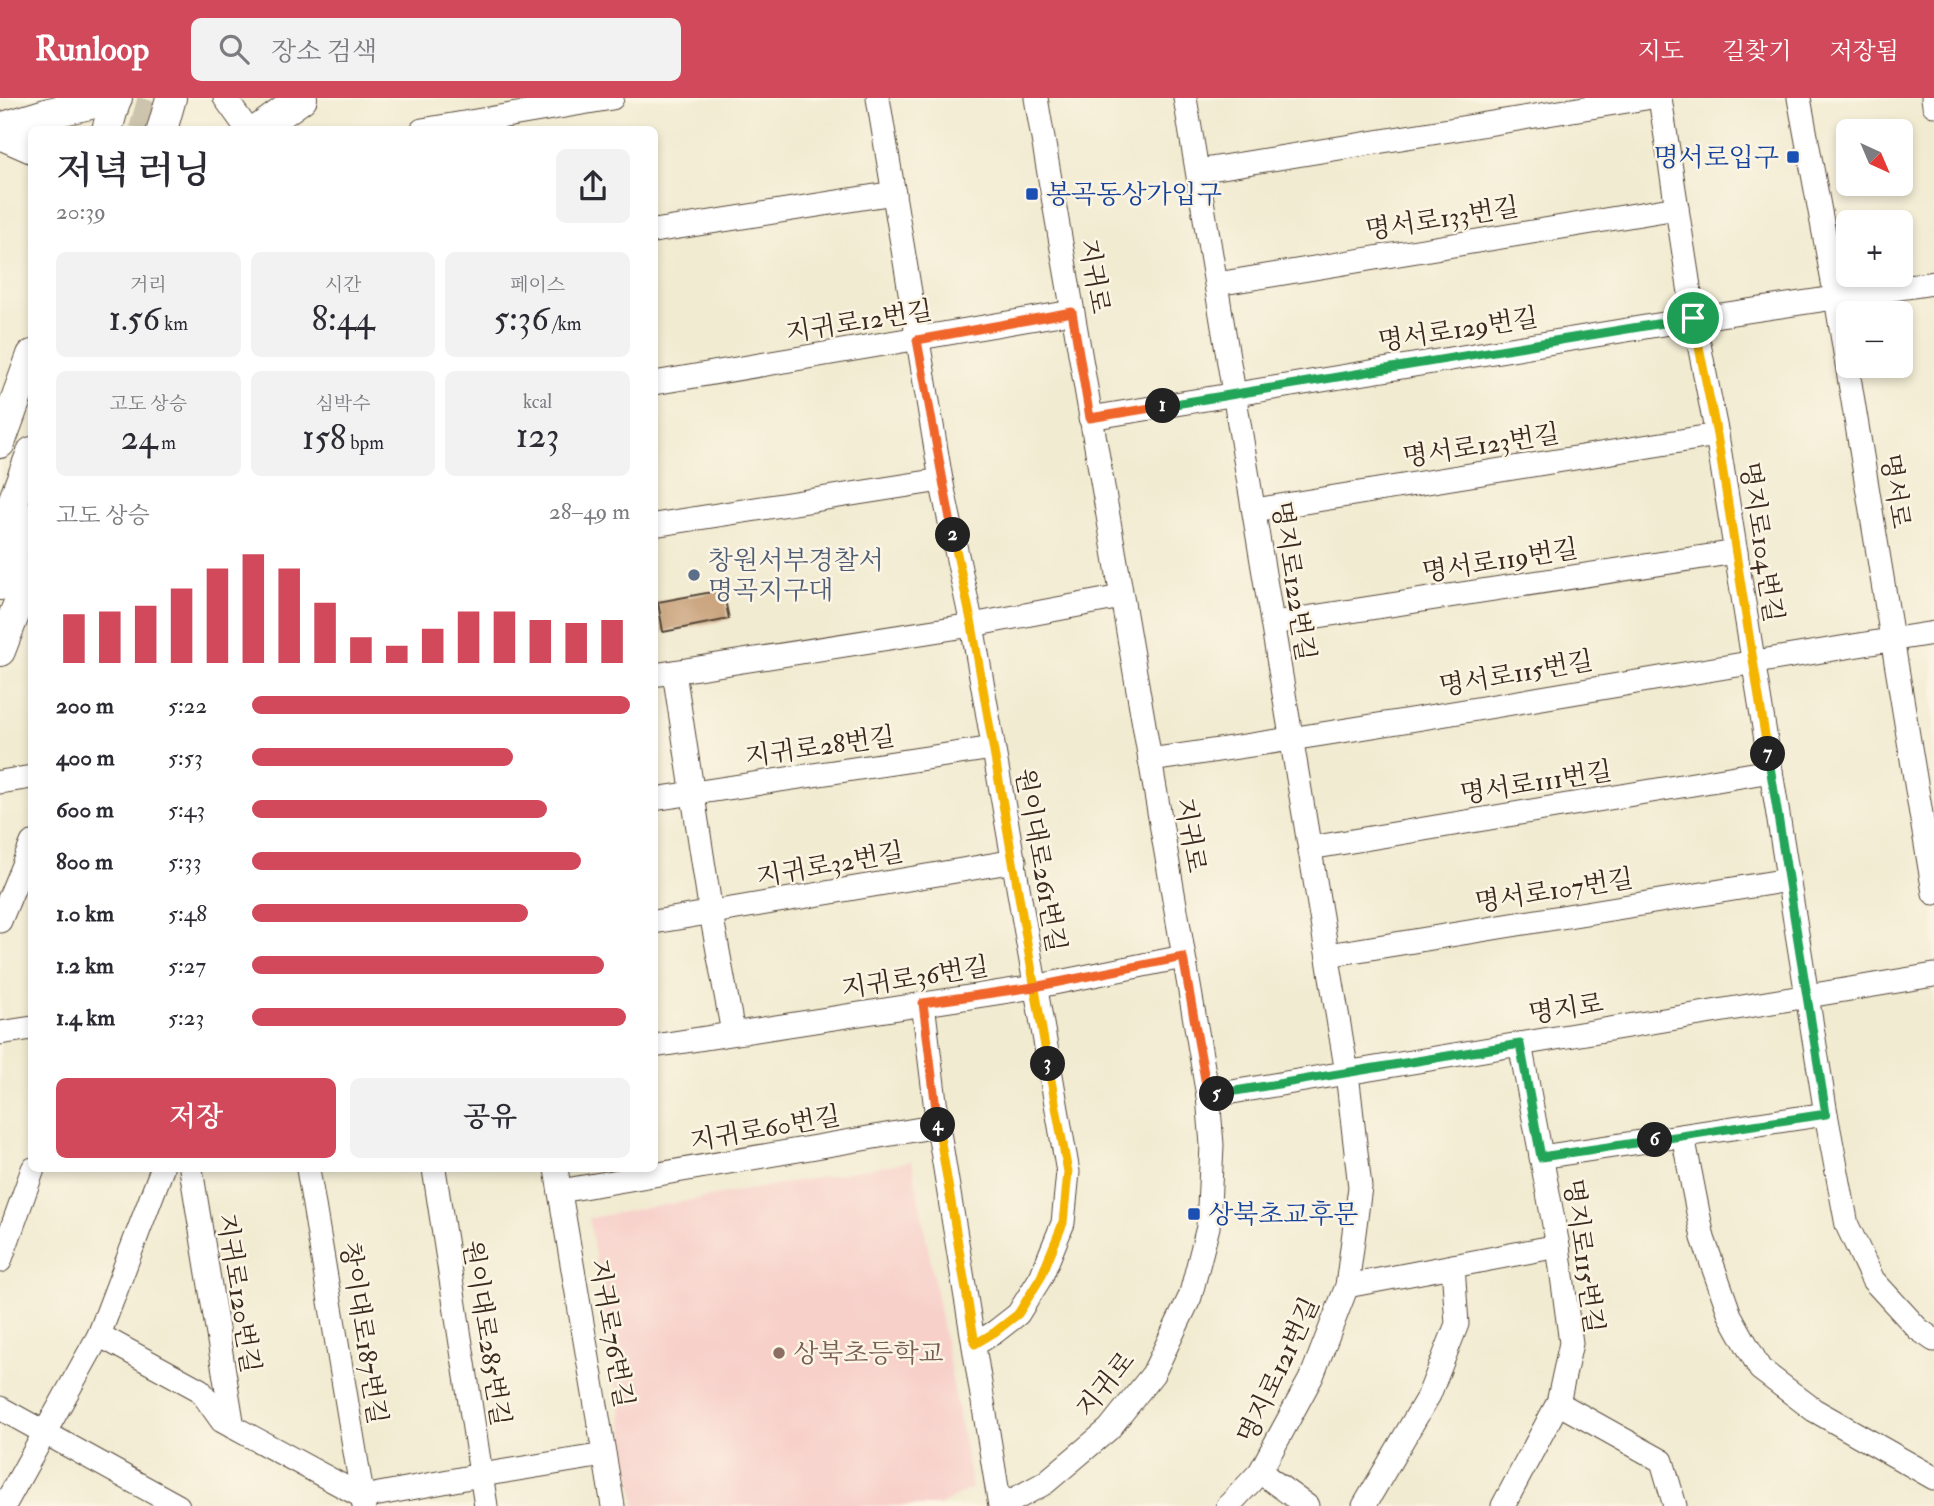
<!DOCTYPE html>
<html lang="ko">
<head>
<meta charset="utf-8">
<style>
	body { margin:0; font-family:"IM FELL Double Pica","Noto Serif KR",serif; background:#f2f2f3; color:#2b2b33; height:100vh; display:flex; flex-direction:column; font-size:26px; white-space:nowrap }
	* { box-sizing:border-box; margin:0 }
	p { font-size:23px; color:#7c7c81 }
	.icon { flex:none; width:38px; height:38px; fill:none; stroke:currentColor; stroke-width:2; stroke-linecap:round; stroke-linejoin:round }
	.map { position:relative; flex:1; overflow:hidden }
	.drawer { position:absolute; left:28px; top:28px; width:630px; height:1046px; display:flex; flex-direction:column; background:#fff; border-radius:10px; box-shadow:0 4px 10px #0003 }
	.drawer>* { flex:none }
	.needle { width:46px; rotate:136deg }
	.tools { position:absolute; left:1836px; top:21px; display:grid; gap:14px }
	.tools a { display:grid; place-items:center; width:77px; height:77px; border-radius:10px; background:#fff; box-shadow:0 4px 10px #0003; font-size:35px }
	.pin { position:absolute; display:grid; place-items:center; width:60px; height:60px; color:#fff; margin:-30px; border:4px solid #fff; border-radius:50%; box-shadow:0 2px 7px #0007 }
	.km { position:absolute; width:35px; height:35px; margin:-18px; border-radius:50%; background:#222; color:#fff; font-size:19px; line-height:35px; text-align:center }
	.round { display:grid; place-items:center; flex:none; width:74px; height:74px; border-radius:10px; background:#f2f2f3 }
	.summary { display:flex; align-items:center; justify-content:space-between; height:119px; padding:0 28px }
	h1 { font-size:38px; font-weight:600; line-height:52px }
	.figures { display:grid; grid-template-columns:repeat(3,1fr); gap:10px; height:119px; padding:7px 28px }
	.figures div { display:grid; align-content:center; border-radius:10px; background:#f2f2f3; text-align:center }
	.figures b { font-size:35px; font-weight:600 }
	.figures small { font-size:19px; font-weight:400 }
	.figures p { font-size:19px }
	.chart { height:196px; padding:14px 28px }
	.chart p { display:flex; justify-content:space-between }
	.chart svg { width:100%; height:126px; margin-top:7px; stroke:#d1495b; stroke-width:6 }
	.cta { display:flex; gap:14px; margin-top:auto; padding:14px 28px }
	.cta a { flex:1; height:80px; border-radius:10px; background:#d1495b; color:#fff; font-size:28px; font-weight:600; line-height:80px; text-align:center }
	.cta a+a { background:#f2f2f3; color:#2b2b33 }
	ul { padding:0 28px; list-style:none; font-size:23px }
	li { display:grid; grid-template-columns:112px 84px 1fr; align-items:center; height:52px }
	li i { height:18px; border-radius:9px; background:#d1495b }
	header { display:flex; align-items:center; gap:42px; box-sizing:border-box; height:98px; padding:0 35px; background:#d1495b; color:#fff }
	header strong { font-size:33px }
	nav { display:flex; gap:38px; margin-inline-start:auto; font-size:24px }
	.search { width:490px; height:63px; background:#f2f2f3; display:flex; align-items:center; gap:18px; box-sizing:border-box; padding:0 24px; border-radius:10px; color:#7c7c81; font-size:26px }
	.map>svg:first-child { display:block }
	.built { fill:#f7d0ca }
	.building { fill:#cba580 }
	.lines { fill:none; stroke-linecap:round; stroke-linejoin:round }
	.major-tunnel { stroke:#cdc4ad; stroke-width:30; stroke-dasharray:30 15; stroke-linecap:butt }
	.minor-casing { stroke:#564739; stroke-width:25 }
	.major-casing { stroke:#564739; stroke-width:32 }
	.minor { stroke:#fff; stroke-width:23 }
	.major { stroke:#fff; stroke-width:30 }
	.split-1-casing { stroke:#fff; stroke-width:14 }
	.split-2-casing { stroke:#fff; stroke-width:14 }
	.split-3-casing { stroke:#fff; stroke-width:14 }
	.split-4-casing { stroke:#fff; stroke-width:14 }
	.split-5-casing { stroke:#fff; stroke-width:14 }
	.split-6-casing { stroke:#fff; stroke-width:14 }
	.split-7-casing { stroke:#fff; stroke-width:14 }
	.split-8-casing { stroke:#fff; stroke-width:14 }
	.split-1 { stroke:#22a559; stroke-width:9 }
	.split-2 { stroke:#f0652b; stroke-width:9 }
	.split-3 { stroke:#f5b400; stroke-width:9 }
	.split-4 { stroke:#f5b400; stroke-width:9 }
	.split-5 { stroke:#f0652b; stroke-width:9 }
	.split-6 { stroke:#22a559; stroke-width:9 }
	.split-7 { stroke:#22a559; stroke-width:9 }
	.split-8 { stroke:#f5b400; stroke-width:9 }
	.transit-dot { fill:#1a4fb4; stroke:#fcf5e5; stroke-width:2.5 }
	.service-dot { fill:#5c6f8a; stroke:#fcf5e5; stroke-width:2.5 }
	.education-dot { fill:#8d6e63; stroke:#fcf5e5; stroke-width:2.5 }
	.labels { text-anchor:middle; stroke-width:5; stroke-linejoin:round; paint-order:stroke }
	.transit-label { font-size:26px; fill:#164399; stroke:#fcf5e5; text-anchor:start }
	.street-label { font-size:26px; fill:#3b2a1e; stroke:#fcf5e5 }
	.service-label { font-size:26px; fill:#4e5e75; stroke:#fcf5e5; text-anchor:start }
	.education-label { font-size:26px; fill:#785e54; stroke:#fcf5e5; text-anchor:start }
</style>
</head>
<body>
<header>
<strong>Runloop</strong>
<div class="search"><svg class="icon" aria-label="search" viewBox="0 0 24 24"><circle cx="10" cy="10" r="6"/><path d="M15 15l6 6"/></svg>장소 검색</div>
<nav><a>지도</a><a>길찾기</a><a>저장됨</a></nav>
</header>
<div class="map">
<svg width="1934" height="1408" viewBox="0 0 1934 1408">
	<rect width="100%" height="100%" fill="#fcf5e5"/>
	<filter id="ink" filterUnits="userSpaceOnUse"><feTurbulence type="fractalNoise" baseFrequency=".0143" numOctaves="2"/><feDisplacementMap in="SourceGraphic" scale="14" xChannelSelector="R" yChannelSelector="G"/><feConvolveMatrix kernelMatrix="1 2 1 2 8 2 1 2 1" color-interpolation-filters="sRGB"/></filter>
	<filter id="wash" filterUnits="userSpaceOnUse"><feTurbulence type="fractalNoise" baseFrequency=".00686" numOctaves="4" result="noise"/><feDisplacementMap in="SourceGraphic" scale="28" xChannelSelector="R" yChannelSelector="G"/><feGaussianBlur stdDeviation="1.57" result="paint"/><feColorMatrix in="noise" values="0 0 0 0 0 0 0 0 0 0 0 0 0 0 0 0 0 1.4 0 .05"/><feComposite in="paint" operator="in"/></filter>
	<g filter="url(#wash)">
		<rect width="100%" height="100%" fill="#f1ebd1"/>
		<path class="built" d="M 912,1063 L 972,1390 L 939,1408 L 636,1408 L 589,1120 Z"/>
		<g id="blocks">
			<path class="building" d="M 723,492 L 729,521 L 663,534 L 658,504 Z"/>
		</g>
	</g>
	<g filter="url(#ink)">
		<use href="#blocks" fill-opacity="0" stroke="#564739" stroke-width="2"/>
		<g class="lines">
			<path class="major-tunnel" d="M 144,32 L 153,0"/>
			<defs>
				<g id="minor">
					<path d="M 225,0 L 248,32"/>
					<path d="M 878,0 L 941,382 L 972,527 L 1068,1074 L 1063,1125 L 1041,1179 L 1018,1216 L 995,1234 L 975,1246"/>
					<path d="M 1185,0 L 1347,975 L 1360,1089 L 1347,1188 L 1312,1278 L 1260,1374 L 1228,1408"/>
					<path d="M 1660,0 L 1694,221 L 1717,337 L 1826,1016 L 1847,1127 L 1873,1182 L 1918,1231 L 1934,1242"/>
					<path d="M 1799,0 L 1836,200 L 1934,795"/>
					<path d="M 1933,0 L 1934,7"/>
					<path d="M 422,32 L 612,0"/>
					<path d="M 1198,73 L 1646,0"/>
					<path d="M 654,133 L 894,95"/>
					<path d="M 1217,186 L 1677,110"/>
					<path d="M 654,285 L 1072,214"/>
					<path d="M 1090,320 L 1694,221 L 1934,185"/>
					<path d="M 1255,412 L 1717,337"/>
					<path d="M 654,427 L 941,382"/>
					<path d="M 1273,525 L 1736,454"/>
					<path d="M 674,574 L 711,815 L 733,935"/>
					<path d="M 654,577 L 972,527 L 1121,499"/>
					<path d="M 1150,662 C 1412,625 1672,576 1934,535"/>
					<path d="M 0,684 L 32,679"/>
					<path d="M 654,701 L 993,650"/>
					<path d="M 1310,750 L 1771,673"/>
					<path d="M 0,823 L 32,745"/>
					<path d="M 654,824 L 1015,763"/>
					<path d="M 1328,857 L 1788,782"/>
					<path d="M 923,905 L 938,1028 L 1000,1408"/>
					<path d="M 0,935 L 32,930"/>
					<path d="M 654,948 L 1034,889 L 1183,859"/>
					<path d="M 1208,998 L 1934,877"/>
					<path d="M 1683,1038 L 1703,1140 L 1730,1217 L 1760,1271 L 1814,1312 L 1934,1380"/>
					<path d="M 1541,1059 L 1826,1016"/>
					<path d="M 191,1071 L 233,1329"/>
					<path d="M 308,1071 L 364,1408"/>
					<path d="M 434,1071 L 486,1408"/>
					<path d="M 556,1071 L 613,1408"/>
					<path d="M 560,1093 L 938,1028"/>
					<path d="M 0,1163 L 33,1071"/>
					<path d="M 1453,1168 L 1558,1148"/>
					<path d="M 1347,1188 L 1453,1168 L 1457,1226 L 1429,1297 L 1364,1408"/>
					<path d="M 99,1237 L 200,1292 L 222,1323 L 363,1399 L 481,1377 L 604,1357"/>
					<path d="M 1558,1305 L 1662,1363 L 1675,1408"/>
					<path d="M 0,1310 L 178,1408"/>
					<path d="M 1260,1374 L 1307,1408"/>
					<path d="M 4,1408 L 99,1237 L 162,1071"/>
					<path d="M 1002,1408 L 1045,1385 L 1109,1331 L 1153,1276 L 1190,1199 L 1208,1129 L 1212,1047 L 1208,998 L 1036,0"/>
					<path d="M 1503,1408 L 1558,1305 L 1571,1245 L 1558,1148 L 1520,946"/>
				</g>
				<g id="major">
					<path d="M 0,30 L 49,15 L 117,0"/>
					<path d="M 107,32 L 116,0"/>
					<path d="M 162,32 L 171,0"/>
					<path d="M 258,32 L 302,0"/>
					<path d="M 0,36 L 32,50"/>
					<path d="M 0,345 L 32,257"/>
					<path d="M 0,438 L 32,354"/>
					<path d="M 0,487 L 26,419"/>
					<path d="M 0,553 L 32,471"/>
				</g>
			</defs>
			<use href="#minor" class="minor-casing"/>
			<use href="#major" class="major-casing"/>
			<use href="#minor" class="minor"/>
			<use href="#major" class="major"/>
		</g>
	</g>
	<g class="lines" filter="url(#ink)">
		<defs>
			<path id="split-1" d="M 1163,308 L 1693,220"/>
			<path id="split-2" d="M 953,437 L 917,242 L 1072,214 L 1090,320 L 1163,308"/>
			<path id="split-3" d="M 953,437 L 972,527 L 1048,966"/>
			<path id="split-4" d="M 938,1027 L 975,1246 L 995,1234 L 1018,1216 L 1041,1179 L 1063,1125 L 1068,1074 L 1048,966"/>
			<path id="split-5" d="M 938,1027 L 923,905 L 1034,889 L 1183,859 L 1208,998 L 1217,996"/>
			<path id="split-6" d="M 1217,996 L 1520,946 L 1541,1059 L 1655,1042"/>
			<path id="split-7" d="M 1655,1042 L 1826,1016 L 1768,656"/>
			<path id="split-8" d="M 1693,220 L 1717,337 L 1768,656"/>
		</defs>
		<use href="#split-1" class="split-1-casing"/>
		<use href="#split-2" class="split-2-casing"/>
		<use href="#split-3" class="split-3-casing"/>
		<use href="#split-4" class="split-4-casing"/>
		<use href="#split-5" class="split-5-casing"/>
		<use href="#split-6" class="split-6-casing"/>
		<use href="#split-7" class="split-7-casing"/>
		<use href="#split-8" class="split-8-casing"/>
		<use href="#split-1" class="split-1"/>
		<use href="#split-2" class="split-2"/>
		<use href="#split-3" class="split-3"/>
		<use href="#split-4" class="split-4"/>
		<use href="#split-5" class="split-5"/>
		<use href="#split-6" class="split-6"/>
		<use href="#split-7" class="split-7"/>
		<use href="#split-8" class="split-8"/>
	</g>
	<g class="transit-dot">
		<rect x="1786" y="52" width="14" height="14" rx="3.5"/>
		<rect x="1025" y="89" width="14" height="14" rx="3.5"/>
		<rect x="1187" y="1109" width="14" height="14" rx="3.5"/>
	</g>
	<circle class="service-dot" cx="694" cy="477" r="7"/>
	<circle class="education-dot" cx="779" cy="1255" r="7"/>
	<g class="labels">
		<g class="transit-label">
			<text x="1779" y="68" text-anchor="end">명서로입구</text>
			<text x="1046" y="105">봉곡동상가입구</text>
			<text x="1208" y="1125">상북초교후문</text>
		</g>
		<g class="street-label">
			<text transform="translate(1442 120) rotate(-9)" y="9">명서로133번길</text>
			<text transform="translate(1095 178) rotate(80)" y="9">지귀로</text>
			<text transform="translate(859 223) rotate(-9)" y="9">지귀로12번길</text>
			<text transform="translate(1458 231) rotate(-9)" y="9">명서로129번길</text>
			<text transform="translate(1481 347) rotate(-9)" y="9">명서로123번길</text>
			<text transform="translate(1896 393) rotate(81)" y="9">명서로</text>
			<text transform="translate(1762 444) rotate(81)" y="9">명지로104번길</text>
			<text transform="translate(1500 462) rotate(-9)" y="9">명서로119번길</text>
			<text transform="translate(1294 483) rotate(81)" y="9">명지로122번길</text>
			<text transform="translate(1516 575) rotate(-10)" y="9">명서로115번길</text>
			<text transform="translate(820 648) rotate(-8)" y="9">지귀로28번길</text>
			<text transform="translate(1536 684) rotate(-9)" y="9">명서로111번길</text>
			<text transform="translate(1191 737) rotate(80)" y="9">지귀로</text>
			<text transform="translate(1041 762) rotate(80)" y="9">원이대로261번길</text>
			<text transform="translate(830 766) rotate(-10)" y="9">지귀로32번길</text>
			<text transform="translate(1554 792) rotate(-9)" y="9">명서로107번길</text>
			<text transform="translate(915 879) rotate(-9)" y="9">지귀로36번길</text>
			<text transform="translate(1566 910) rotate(-9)" y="9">명지로</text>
			<text transform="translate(765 1030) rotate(-10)" y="9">지귀로60번길</text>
			<text transform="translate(1584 1158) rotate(82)" y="9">명지로115번길</text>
			<text transform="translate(239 1195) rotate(81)" y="9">지귀로120번길</text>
			<text transform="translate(364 1235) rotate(81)" y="9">창이대로187번길</text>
			<text transform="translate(487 1235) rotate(81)" y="9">원이대로285번길</text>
			<text transform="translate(612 1235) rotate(80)" y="9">지귀로76번길</text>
			<text transform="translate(1278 1272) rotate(-65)" y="9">명지로121번길</text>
			<text transform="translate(1105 1286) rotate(-51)" y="9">지귀로</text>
		</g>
		<g class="service-label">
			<text x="708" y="471">창원서부경찰서<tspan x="708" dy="30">명곡지구대</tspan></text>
		</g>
		<g class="education-label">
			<text x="793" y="1264">상북초등학교</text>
		</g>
	</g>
</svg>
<div class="tools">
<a><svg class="needle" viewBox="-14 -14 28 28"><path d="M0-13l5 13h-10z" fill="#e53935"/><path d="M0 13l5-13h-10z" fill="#7c7c81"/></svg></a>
<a>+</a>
<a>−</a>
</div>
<div class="pin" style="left:1693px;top:220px;background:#1e9e55"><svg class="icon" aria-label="arrive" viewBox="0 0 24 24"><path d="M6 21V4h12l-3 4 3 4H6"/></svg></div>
<b class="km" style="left:1163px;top:308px">1</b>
<b class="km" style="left:953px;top:437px">2</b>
<b class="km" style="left:1048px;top:966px">3</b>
<b class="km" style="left:938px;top:1027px">4</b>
<b class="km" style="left:1217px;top:996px">5</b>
<b class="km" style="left:1655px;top:1042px">6</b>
<b class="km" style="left:1768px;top:656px">7</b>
<section class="drawer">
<div class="summary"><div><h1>저녁 러닝</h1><p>20:39</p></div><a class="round"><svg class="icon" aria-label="share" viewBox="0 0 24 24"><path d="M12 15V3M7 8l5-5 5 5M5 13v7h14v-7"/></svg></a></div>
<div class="figures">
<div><p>거리</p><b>1.56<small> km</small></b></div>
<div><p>시간</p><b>8:44</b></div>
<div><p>페이스</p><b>5:36<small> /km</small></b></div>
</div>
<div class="figures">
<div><p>고도 상승</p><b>24<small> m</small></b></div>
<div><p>심박수</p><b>158<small> bpm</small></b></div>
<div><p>kcal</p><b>123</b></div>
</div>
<div class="chart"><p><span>고도 상승</span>28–49 m</p>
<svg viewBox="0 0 160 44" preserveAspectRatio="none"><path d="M5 44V27M15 44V26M25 44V24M35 44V18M45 44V11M55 44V6M65 44V11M75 44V23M85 44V35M95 44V38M105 44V32M115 44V26M125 44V26M135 44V29M145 44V30M155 44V29"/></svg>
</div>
<ul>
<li><b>200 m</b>5:22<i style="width:100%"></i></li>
<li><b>400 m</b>5:53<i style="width:69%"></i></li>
<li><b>600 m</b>5:43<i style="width:78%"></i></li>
<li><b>800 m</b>5:33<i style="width:87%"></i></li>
<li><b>1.0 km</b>5:48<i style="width:73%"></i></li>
<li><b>1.2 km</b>5:27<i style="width:93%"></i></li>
<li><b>1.4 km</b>5:23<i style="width:99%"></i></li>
</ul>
<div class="cta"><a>저장</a><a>공유</a></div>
</section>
</div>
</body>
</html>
